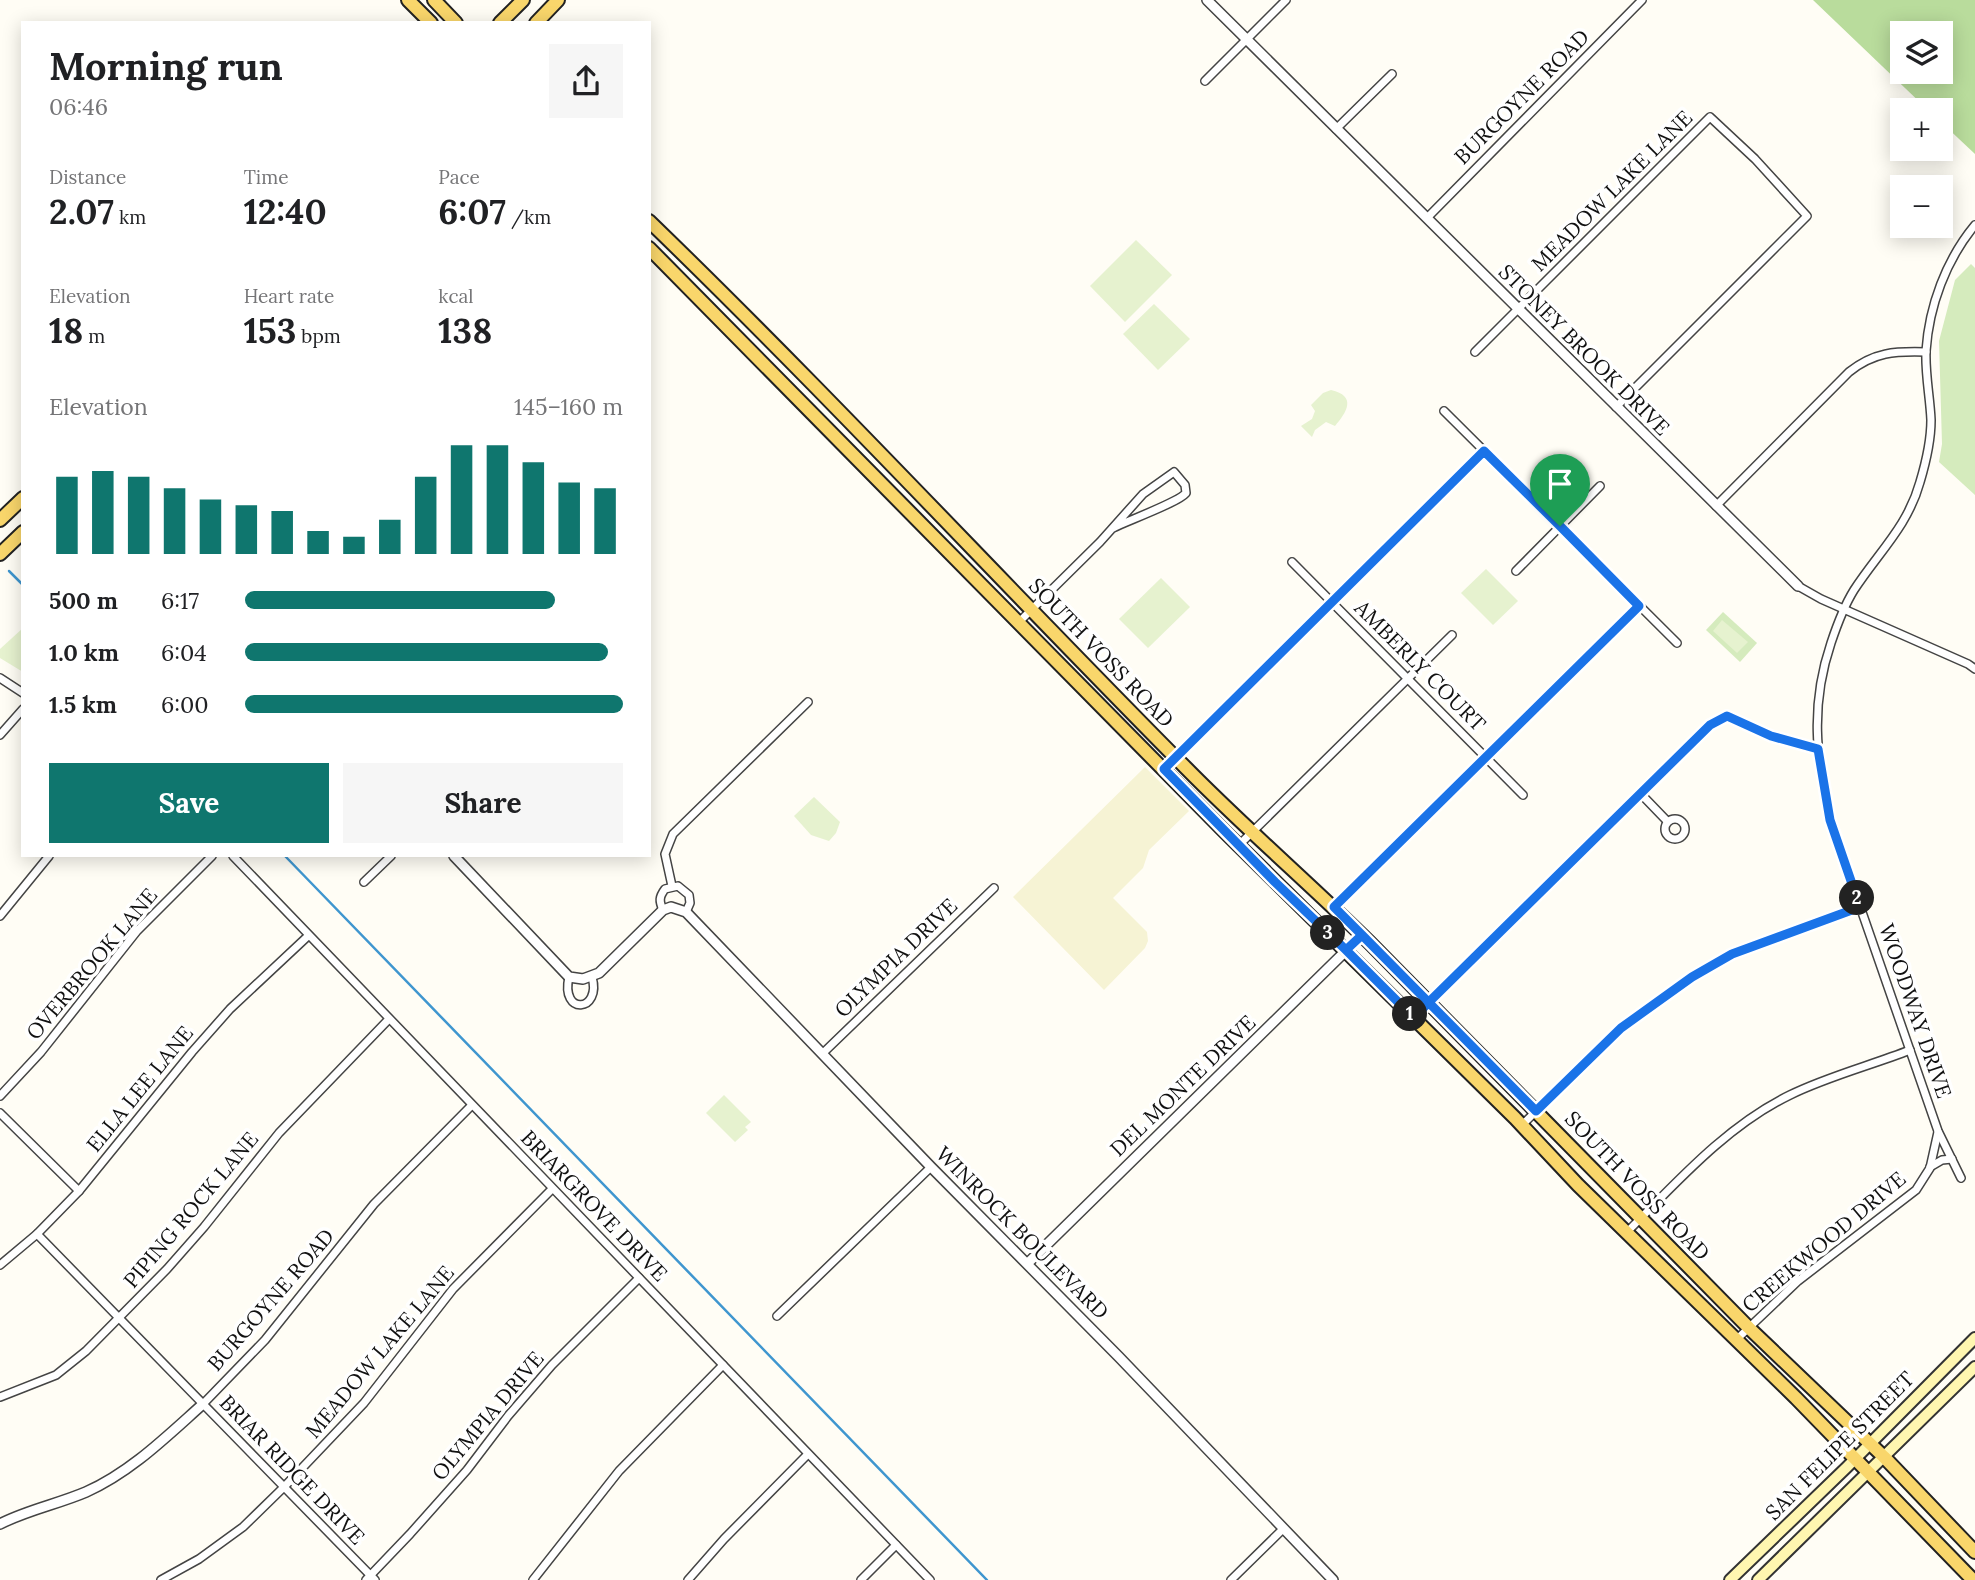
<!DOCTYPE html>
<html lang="en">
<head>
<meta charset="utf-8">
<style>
	body { margin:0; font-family:Lora,serif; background:#f6f6f6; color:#202124; height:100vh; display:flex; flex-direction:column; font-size:26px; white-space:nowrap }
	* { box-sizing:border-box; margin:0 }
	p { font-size:23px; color:#757577 }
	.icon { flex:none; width:38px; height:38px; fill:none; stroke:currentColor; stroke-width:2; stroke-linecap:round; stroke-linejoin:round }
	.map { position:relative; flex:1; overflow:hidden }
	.details { position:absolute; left:21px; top:21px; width:630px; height:836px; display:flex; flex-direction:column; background:#fff; border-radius:0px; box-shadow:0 4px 18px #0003 }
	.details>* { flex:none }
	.tools { position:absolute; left:1890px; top:21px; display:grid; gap:14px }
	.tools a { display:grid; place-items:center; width:63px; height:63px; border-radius:0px; background:#fff; box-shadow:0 4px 18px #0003; font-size:35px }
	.pin { position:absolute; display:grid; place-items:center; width:60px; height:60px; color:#fff; margin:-72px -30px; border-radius:50% 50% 50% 0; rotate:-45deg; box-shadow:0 0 7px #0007 }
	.pin .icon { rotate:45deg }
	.km { position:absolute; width:35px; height:35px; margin:-18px; border-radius:50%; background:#222; color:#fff; font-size:19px; line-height:35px; text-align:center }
	.round { display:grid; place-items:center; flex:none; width:74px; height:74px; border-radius:0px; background:#f6f6f6 }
	.headline { display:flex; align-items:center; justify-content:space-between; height:119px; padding:0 28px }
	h1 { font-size:38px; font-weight:700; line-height:52px }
	.stats { display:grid; grid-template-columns:repeat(3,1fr); gap:10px; height:119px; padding:7px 28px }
	.stats div { display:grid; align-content:center }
	.stats b { font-size:35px; font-weight:700 }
	.stats small { font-size:19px; font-weight:400 }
	.stats p { font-size:19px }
	.chart { height:196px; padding:14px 28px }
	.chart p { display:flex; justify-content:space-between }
	.chart svg { width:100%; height:126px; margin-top:7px; stroke:#0f766e; stroke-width:6 }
	.primary-button { display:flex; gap:14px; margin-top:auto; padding:14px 28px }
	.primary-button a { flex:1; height:80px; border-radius:0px; background:#0f766e; color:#fff; font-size:28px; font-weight:700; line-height:80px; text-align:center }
	.primary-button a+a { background:#f6f6f6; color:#202124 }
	ul { padding:0 28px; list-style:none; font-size:23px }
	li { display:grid; grid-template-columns:112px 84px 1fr; align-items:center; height:52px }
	li i { height:18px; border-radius:9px; background:#0f766e }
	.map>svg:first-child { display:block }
	.farmland { fill:#f6f3d4 }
	.green { fill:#d5ebbd }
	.forest { fill:#b9dc9c; fill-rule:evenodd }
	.pitch { fill:#e6f2cf }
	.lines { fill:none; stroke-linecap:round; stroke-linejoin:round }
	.stream { stroke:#3f96cf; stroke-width:2.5 }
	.minor-casing { stroke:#444; stroke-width:10 }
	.tertiary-casing { stroke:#444; stroke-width:12 }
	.secondary-casing { stroke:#333; stroke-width:14 }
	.primary-casing { stroke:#222; stroke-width:16 }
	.minor { stroke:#fff; stroke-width:7 }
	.tertiary { stroke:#fff; stroke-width:9 }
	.secondary { stroke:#fff6b0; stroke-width:10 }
	.primary { stroke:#f9d66b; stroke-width:12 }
	.route-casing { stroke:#fff; stroke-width:14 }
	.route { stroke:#1a73e8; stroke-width:9 }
	.labels { text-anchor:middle; stroke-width:7; stroke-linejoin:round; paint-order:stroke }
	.street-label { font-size:21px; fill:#111; stroke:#fff }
</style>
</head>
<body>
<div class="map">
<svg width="1975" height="1580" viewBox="0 0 1975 1580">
	<rect width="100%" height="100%" fill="#fffdf5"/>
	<path class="farmland" d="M 1145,767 L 1189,811 L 1149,850 L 1143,868 L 1113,898 L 1147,932 L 1148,941 L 1145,948 L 1104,990 L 1013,897 Z"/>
	<g class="green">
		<path d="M 1971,264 L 1975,268 L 1975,495 L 1939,462 L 1942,444 L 1939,341 L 1955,280 Z"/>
		<path d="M 1723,612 L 1757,643 L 1740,662 L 1706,630 Z"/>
	</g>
	<path class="forest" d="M 1813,0 L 1975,0 L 1975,154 L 1941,122 L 1941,110 L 1928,110 ZM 1902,33 L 1941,33 L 1941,72 L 1902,72 Z"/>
	<g class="pitch">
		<path d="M 1136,240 L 1172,275 L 1125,322 L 1090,286 Z"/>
		<path d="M 1154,304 L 1190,339 L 1158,370 L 1123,334 Z"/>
		<path d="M 1331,390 C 1357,396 1347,412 1335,426 L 1326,422 L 1315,430 L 1312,437 L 1301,426 L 1312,419 L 1315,411 L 1311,405 L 1323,393 Z"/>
		<path d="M 1486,569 L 1518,601 L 1493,625 L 1461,593 Z"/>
		<path d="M 1161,578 L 1190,607 L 1148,648 L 1119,619 Z"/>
		<path d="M 1722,620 L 1748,642 L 1737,653 L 1713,631 Z"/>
		<path d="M 23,628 L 23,672 L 0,658 L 0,649 Z"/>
		<path d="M 814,797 L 840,822 L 836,833 L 829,841 L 811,835 L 794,816 Z"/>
		<path d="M 724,1095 L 751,1122 L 745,1127 L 748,1130 L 735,1142 L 706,1113 Z"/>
	</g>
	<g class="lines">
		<g class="stream">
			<path d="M 9,571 L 23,585"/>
			<path d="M 285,856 L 987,1580"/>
		</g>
		<defs>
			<g id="minor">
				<path d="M 1205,81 L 1286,0"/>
				<path d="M 1336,129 L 1392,74"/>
				<path d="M 1427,218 L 1642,0"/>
				<path d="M 1475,352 L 1710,117 L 1755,159 L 1807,216 L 1616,407"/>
				<path d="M 1444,411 L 1677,643"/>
				<path d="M 1716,506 L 1849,372 C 1874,352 1895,351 1926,352"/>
				<path d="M 1292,562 L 1523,795"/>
				<path d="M 1516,571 L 1600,486"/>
				<path d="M 1798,586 L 1821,599 L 1968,664 L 1975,669"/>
				<path d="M 1019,622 L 1100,542 L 1143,494 L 1174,472 L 1185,485 L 1186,493 C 1179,502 1127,521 1113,528"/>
				<path d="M 0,678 L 23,693"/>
				<path d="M 0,735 L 23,709"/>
				<path d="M 1164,769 L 1484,451"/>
				<path d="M 1640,793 L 1667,821"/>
				<circle cx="1675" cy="829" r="10"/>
				<path d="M 1239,845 L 1452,635"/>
				<path d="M 233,856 L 930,1580"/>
				<path d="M 364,882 L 391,856"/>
				<path d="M 672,886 L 665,854 L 673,834 L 808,702"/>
				<path d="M 1334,907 L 1639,606"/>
				<path d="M 663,910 C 659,901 659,897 665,889 L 678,886 L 689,895 L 690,903 L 686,912"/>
				<path d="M 0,916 L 49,856"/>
				<path d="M 569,977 C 560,1016 602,1012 592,977"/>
				<path d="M 1414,1018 L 1710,725 L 1727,716 L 1771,736 L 1818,749"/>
				<path d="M 822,1054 L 994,888"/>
				<path d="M 0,1096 L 41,1052 L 137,931 L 212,856"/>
				<path d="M 0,1113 L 79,1191"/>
				<path d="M 1522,1125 L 1621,1028 L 1692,977 L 1732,954 L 1860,907"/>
				<path d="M 1930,1167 L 1942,1160 L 1952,1159"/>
				<path d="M 1961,1178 L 1938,1131 L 1830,820 C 1816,757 1810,705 1831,643 C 1837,625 1844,606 1854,590 C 1878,553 1908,526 1920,482 C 1926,462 1931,441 1931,420 C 1930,397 1925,374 1926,351 C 1929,306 1946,260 1975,225"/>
				<path d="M 1627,1232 C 1676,1183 1726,1126 1790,1095 C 1826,1077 1872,1065 1910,1050"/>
				<path d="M 37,1234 L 375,1580"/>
				<path d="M 0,1265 L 37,1234 L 79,1191 L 192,1052 L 230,1009 L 308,936"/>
				<path d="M 777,1316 L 931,1167"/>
				<path d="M 1736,1340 L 1798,1281 L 1916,1190 L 1930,1168 L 1938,1132"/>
				<path d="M 0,1397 L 56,1375 L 86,1351 L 167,1269 L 204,1227 L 279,1133 L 389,1019"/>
				<path d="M 203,1404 L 265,1340 L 374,1204 L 471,1106"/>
				<path d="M 161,1580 L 199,1559 L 243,1527 L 284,1487 L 364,1403 L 453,1289 L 552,1189"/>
				<path d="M 366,1580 L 410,1534 L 467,1470 L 508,1416 L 552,1365 L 639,1278"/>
				<path d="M 533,1580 L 619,1471 L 723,1365"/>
				<path d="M 688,1580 L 724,1539 L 807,1455"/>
				<path d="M 861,1580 L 896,1545"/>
				<path d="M 1231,1580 L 1283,1529"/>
			</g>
			<g id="tertiary">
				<path d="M 1207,0 L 1798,586"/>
				<path d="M 454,856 L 569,977 L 583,979 L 599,973 L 663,910 L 671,907 L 686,912 L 931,1167 L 1119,1357 L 1333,1580"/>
				<path d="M 1028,1263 L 1362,935"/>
				<path d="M 0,1524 C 27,1510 58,1504 86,1492 C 131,1472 167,1436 203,1404"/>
			</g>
			<g id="secondary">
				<path d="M 1730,1580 L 1847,1467 L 1975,1338"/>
				<path d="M 1758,1580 L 1975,1367"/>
			</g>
			<g id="primary">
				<path d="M 408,0 L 431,23"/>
				<path d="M 434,0 L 456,23"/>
				<path d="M 500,23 L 523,0"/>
				<path d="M 536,23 L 558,0"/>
				<path d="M 649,221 C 833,399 1006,587 1186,768 C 1246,829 1310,884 1370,943 L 1749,1328 L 1884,1457 L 1975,1552"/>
				<path d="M 649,248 L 1224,831 L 1515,1118 L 1578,1185 L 1796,1398 L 1973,1580"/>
				<path d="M 0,520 L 23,498"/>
				<path d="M 0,554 L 23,532"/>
			</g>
		</defs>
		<use href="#minor" class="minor-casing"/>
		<use href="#tertiary" class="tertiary-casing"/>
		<use href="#secondary" class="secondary-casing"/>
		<use href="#primary" class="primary-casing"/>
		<use href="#minor" class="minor"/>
		<use href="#tertiary" class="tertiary"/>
		<use href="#secondary" class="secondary"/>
		<use href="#primary" class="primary"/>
	</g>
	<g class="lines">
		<defs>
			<path id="route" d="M 1560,526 L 1639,606 L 1334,907 L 1362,935 L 1346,950 L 1414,1018 L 1429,1002 L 1710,725 L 1727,716 L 1771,736 L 1818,749 L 1830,820 L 1860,907 L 1732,954 L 1692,977 L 1621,1028 L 1536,1111 L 1362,935 L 1346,950 L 1275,882 L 1164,769 L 1484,451 L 1560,526"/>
		</defs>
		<use href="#route" class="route-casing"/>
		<use href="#route" class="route"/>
	</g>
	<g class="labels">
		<g class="street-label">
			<text transform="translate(1522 97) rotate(-45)" y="7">BURGOYNE ROAD</text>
			<text transform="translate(1612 191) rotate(-45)" y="7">MEADOW LAKE LANE</text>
			<text transform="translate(1584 350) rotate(45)" y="7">STONEY BROOK DRIVE</text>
			<text transform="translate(1101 653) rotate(46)" y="7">SOUTH VOSS ROAD</text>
			<text transform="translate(1420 666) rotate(45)" y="7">AMBERLY COURT</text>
			<text transform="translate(896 958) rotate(-44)" y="7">OLYMPIA DRIVE</text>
			<text transform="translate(92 964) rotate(-50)" y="7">OVERBROOK LANE</text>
			<text transform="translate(1915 1011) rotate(71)" y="7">WOODWAY DRIVE</text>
			<text transform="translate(1183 1086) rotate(-44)" y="7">DEL MONTE DRIVE</text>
			<text transform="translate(140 1089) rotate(-51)" y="7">ELLA LEE LANE</text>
			<text transform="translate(1637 1186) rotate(46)" y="7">SOUTH VOSS ROAD</text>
			<text transform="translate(594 1206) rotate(46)" y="7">BRIARGROVE DRIVE</text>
			<text transform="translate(191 1210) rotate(-50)" y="7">PIPING ROCK LANE</text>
			<text transform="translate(1022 1233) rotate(45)" y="7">WINROCK BOULEVARD</text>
			<text transform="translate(1824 1242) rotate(-40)" y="7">CREEKWOOD DRIVE</text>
			<text transform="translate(271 1300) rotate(-49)" y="7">BURGOYNE ROAD</text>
			<text transform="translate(380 1352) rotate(-50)" y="7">MEADOW LAKE LANE</text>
			<text transform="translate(488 1416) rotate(-50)" y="7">OLYMPIA DRIVE</text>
			<text transform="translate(1840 1446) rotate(-45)" y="7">SAN FELIPE STREET</text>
			<text transform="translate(292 1470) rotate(46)" y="7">BRIAR RIDGE DRIVE</text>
		</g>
	</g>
</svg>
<div class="tools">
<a><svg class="icon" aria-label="layers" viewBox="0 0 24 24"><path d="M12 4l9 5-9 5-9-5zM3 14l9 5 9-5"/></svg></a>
<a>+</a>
<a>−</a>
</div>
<div class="pin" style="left:1560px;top:526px;background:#1e9e55"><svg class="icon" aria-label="arrive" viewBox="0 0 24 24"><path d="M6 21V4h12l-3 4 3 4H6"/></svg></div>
<b class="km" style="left:1410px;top:1014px">1</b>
<b class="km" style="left:1857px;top:898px">2</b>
<b class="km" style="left:1328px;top:933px">3</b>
<section class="details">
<div class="headline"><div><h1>Morning run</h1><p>06:46</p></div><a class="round"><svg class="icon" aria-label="share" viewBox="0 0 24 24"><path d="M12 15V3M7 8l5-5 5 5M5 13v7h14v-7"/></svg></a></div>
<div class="stats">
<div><p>Distance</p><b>2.07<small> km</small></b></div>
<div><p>Time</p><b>12:40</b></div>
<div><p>Pace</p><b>6:07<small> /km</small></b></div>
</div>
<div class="stats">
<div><p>Elevation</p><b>18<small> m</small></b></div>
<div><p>Heart rate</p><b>153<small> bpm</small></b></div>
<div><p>kcal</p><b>138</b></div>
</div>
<div class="chart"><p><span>Elevation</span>145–160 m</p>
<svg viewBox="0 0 160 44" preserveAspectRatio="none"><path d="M5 44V17M15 44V15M25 44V17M35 44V21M45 44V25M55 44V27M65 44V29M75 44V36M85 44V38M95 44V32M105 44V17M115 44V6M125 44V6M135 44V12M145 44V19M155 44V21"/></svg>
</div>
<ul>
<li><b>500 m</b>6:17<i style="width:82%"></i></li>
<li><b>1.0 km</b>6:04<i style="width:96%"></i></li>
<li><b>1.5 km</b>6:00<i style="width:100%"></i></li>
</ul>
<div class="primary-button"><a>Save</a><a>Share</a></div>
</section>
</div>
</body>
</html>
